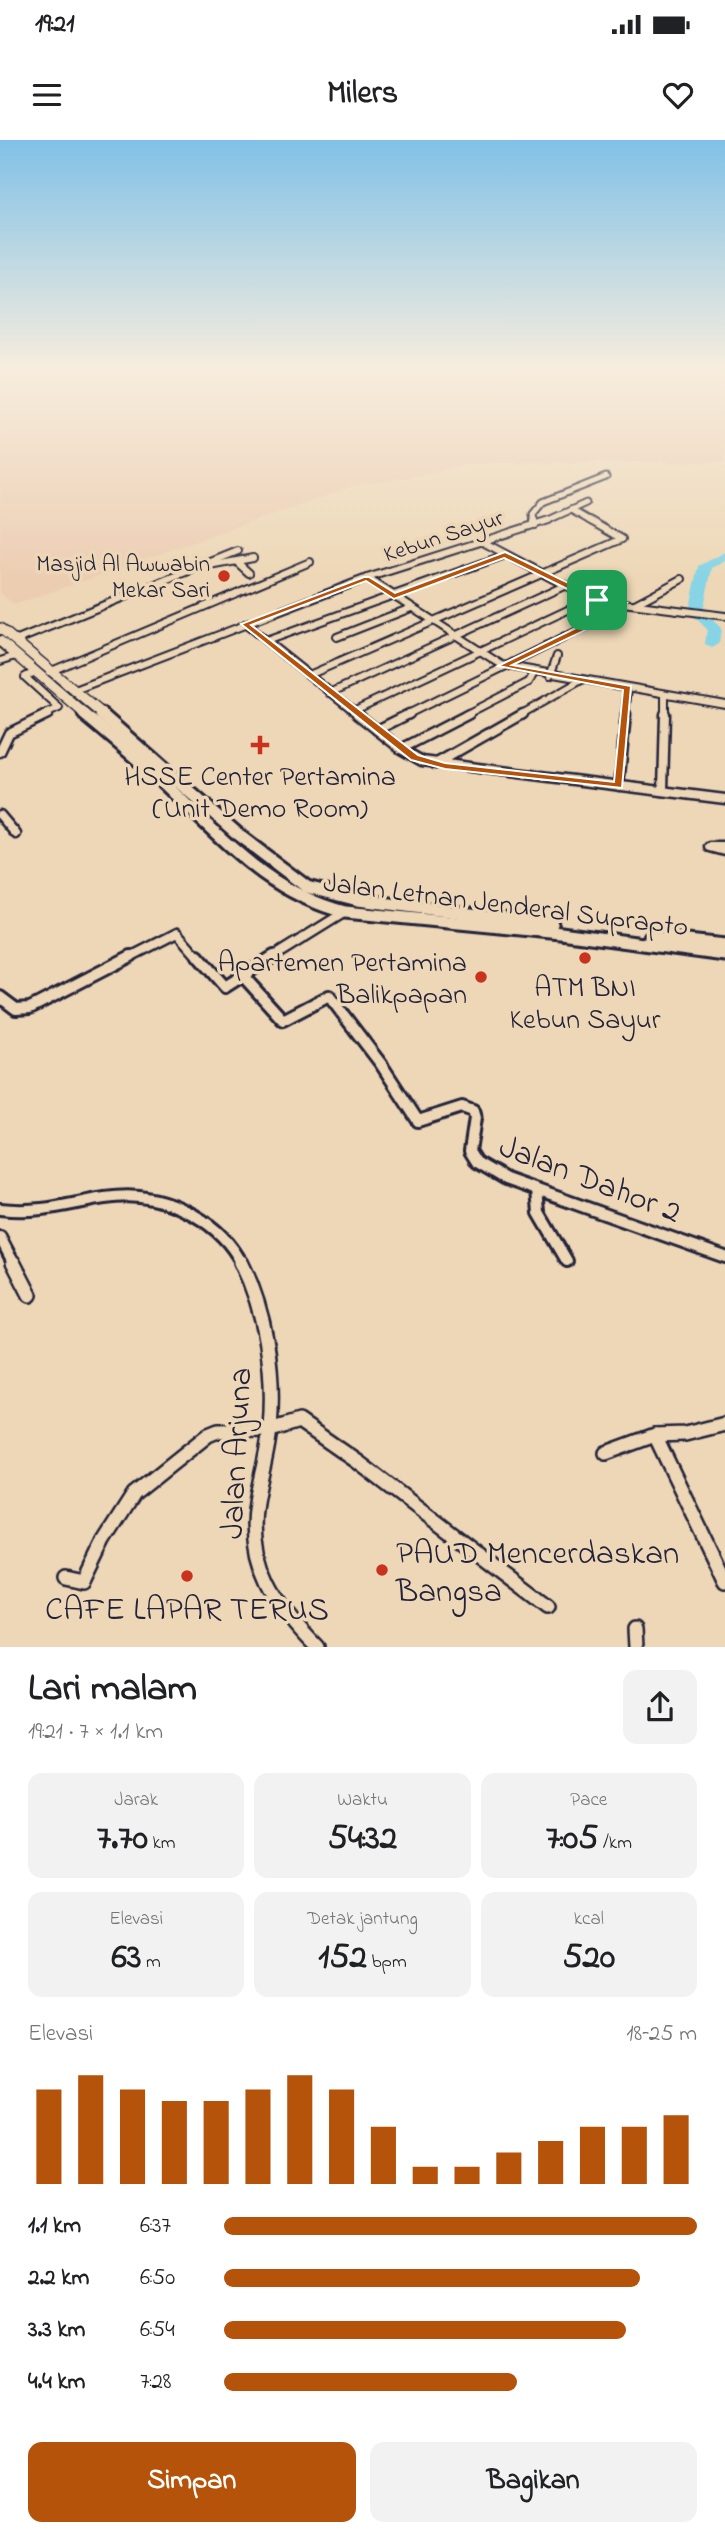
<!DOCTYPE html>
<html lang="id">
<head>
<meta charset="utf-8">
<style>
	body { margin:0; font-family:"Indie Flower",sans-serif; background:#f2f2f2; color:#202124; height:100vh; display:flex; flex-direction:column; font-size:26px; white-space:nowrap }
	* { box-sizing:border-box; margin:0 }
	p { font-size:23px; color:#757577 }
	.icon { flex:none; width:38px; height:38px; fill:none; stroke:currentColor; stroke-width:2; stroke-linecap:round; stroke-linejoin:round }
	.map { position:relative; height:1507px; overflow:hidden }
	.details { display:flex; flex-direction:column; background:#fff; flex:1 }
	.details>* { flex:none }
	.pin { position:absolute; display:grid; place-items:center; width:60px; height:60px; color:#fff; margin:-30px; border-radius:14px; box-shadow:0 4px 10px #0006 }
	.round { display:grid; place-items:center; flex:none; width:74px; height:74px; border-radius:14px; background:#f2f2f2 }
	.headline { display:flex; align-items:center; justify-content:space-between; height:119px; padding:0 28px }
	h1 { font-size:38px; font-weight:700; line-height:52px }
	.figures { display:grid; grid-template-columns:repeat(3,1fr); gap:10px; height:119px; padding:7px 28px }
	.figures div { display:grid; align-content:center; border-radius:14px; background:#f2f2f2; text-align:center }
	.figures b { font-size:35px; font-weight:700 }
	.figures small { font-size:19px; font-weight:400 }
	.figures p { font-size:19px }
	.chart { height:196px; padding:14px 28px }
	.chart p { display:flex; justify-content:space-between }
	.chart svg { width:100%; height:126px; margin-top:7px; stroke:#b45309; stroke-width:6 }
	.primary-button { display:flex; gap:14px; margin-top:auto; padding:14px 28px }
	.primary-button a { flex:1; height:80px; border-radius:14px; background:#b45309; color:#fff; font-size:28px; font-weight:700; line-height:80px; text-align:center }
	.primary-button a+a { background:#f2f2f2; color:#202124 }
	ul { padding:0 28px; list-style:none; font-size:23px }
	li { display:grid; grid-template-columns:112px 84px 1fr; align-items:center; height:52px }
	li i { height:18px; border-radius:9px; background:#b45309 }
	.status { display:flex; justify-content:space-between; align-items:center; height:49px; padding:0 35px; background:#fff; direction:ltr }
	.status svg { height:19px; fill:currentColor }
	header { display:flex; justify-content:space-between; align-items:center; height:91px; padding:0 28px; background:#fff; font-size:32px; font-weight:700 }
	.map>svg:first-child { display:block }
	.built { fill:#eccdb2 }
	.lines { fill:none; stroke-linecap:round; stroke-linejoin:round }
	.river { fill:#86d4e5; fill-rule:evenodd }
	.street-far4-casing { stroke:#22223b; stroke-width:9 }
	.street-far3-casing { stroke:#22223b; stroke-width:10 }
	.street-far2-casing { stroke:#22223b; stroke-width:13 }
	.street-far1-casing { stroke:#22223b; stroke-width:16 }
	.street-casing { stroke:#22223b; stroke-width:18 }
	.secondary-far1-casing { stroke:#22223b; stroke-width:12 }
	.secondary-casing { stroke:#22223b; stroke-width:17 }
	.street-far4 { stroke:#edd7b6; stroke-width:5 }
	.street-far3 { stroke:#edd7b6; stroke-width:6 }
	.street-far2 { stroke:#edd7b6; stroke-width:8 }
	.street-far1 { stroke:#edd7b6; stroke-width:10 }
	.street { stroke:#edd7b6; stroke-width:13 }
	.secondary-far1 { stroke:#edd7b6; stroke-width:9 }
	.secondary { stroke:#edd7b6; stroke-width:11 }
	.route { fill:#b45309; stroke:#fff; stroke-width:2; fill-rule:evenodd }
	.poi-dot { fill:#c8321e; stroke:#edd7b6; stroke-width:2.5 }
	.labels { text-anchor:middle; stroke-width:7; stroke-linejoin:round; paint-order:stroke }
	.far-street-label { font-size:23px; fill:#22223b; stroke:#edd7b6 }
	.far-poi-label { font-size:23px; fill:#22223b; stroke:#edd7b6; text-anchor:end }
	.poi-label { font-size:28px; fill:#22223b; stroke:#edd7b6 }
	.street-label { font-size:28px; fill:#22223b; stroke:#edd7b6 }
	.near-street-label { font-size:33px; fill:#22223b; stroke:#edd7b6 }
	.near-poi-label { font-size:33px; fill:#22223b; stroke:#edd7b6; text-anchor:start }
</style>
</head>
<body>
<div class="status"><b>19:21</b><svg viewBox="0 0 49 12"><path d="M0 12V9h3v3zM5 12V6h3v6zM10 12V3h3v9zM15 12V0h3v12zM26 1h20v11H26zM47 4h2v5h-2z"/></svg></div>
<header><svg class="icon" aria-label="menu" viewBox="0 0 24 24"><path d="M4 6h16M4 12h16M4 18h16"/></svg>Milers<svg class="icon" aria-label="heart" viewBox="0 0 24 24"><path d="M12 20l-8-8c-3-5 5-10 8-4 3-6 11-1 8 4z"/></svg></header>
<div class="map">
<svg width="725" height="1507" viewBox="0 0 725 1507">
	<rect width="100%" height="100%" fill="#edd7b6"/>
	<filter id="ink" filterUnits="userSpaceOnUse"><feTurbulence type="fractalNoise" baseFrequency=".0143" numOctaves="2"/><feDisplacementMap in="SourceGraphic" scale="14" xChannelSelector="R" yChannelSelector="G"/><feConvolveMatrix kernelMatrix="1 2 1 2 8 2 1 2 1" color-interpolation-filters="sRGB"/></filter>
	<g filter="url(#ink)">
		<path class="built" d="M 0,228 L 725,228 L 725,322 L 474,323 L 413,337 L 357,345 L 14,465 L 0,452 Z"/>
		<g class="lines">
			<path class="river" d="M 725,412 L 725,421 L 712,428 L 703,471 L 721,488 L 719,504 L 712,508 L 705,504 L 707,489 L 689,472 L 699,426 Z"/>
			<defs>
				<g id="street-far4">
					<path d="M 571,370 L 592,382"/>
					<path d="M 534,382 L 533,374 L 543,362 L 606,337"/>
					<path d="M 544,382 L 586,363"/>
				</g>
				<g id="street-far3">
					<path d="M 534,380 L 535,385"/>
					<path d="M 481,401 L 591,459 L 725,476"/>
					<path d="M 238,423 L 249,433"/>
					<path d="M 210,426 L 253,418"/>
					<path d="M 367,438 L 502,525 L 725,564"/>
					<path d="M 635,464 L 682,439"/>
					<path d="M 245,484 L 359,575"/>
					<path d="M 337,497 L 411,468"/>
					<path d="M 15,501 L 238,411"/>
					<path d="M 266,501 L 505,415"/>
					<path d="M 0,521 L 16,516"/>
					<path d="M 35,532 L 25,537 L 59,568 L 44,575"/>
					<path d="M 49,532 L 310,422"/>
					<path d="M 309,535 L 622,399 L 589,380"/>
					<path d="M 550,536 L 557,516"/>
					<path d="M 75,550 L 367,438 L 549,380"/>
					<path d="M 330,553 L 564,446"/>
					<path d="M 353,571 L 591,459"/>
					<path d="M 406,575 L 610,475 L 623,463"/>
					<path d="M 465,575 L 529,542 L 534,533"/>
					<path d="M 520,575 L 580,541"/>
					<path d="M 625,575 L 628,548"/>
					<path d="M 665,575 L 665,555"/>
				</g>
				<g id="street-far2">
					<path d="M 357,574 L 401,609 L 422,621 L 725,659"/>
					<path d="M 377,590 L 409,574"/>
					<path d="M 401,609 L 469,574"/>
					<path d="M 0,612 L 9,593 L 48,574"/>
					<path d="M 435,624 L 523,574"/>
					<path d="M 619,646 L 626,574"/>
					<path d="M 663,651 L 665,574"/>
					<path d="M 0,675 L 16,694"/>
					<path d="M 725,707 L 710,707 L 725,711"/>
					<path d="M 128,818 L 177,793 L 199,818"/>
					<path d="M 271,818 L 345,772"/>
				</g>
				<g id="street-far1">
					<path d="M 198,816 L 225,847 L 274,816"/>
					<path d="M 243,836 L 283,880 L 329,856 L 381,924 L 418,981 L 462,967 L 473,971 L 475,978 L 470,1011 L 477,1022 L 506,1039 L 725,1117"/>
					<path d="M 0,857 L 16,869 L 30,868 L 131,816"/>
					<path d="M 537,1050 L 539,1073 L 567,1121"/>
					<path d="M 0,1069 C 77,1078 117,1032 194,1075 C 215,1087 231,1102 242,1124"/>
					<path d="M 0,1097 L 14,1124"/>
				</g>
				<g id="street">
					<path d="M 13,1122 L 30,1155"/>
					<path d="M 241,1122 C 266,1172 275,1232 270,1288 C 268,1313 260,1337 256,1362 C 246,1422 276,1466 317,1507"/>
					<path d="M 655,1295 L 725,1441"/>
					<path d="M 606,1313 L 655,1295 L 685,1294 L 725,1284"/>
					<path d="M 66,1438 L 84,1442 L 104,1401 L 134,1354 L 208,1295 L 218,1291 L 270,1290 L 299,1281 L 358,1322 L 548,1467"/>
					<path d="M 635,1489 L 636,1507"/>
				</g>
				<g id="secondary-far1">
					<path d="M 0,488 L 104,575"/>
					<path d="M 0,501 L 86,575"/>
				</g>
				<g id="secondary">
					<path d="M 84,574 C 115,600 147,626 176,655 C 230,706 271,753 345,772 L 561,793 L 725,815"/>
					<path d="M 101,574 L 241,697 L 307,747 L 358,760 L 552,784"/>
					<path d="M 650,797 L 725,805"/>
				</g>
			</defs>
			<use href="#street-far4" class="street-far4-casing"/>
			<use href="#street-far3" class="street-far3-casing"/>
			<use href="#street-far2" class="street-far2-casing"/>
			<use href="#street-far1" class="street-far1-casing"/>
			<use href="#street" class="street-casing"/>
			<use href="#secondary-far1" class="secondary-far1-casing"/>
			<use href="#secondary" class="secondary-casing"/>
			<use href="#street-far4" class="street-far4"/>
			<use href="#street-far3" class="street-far3"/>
			<use href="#street-far2" class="street-far2"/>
			<use href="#street-far1" class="street-far1"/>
			<use href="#street" class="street"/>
			<use href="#secondary-far1" class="secondary-far1"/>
			<use href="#secondary" class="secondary"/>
		</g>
	</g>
	<linearGradient id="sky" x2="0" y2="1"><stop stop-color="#81c1e7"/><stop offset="0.52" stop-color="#f7edde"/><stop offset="1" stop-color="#f7edde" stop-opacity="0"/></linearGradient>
	<rect width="725" height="439" fill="url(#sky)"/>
	<path class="route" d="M 505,412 L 599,458 L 627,463 L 613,477 L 512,525 L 631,546 L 622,648 L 445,629 L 411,620 L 241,484 L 364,437 L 369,437 L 395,453 ZM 504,418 L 594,462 L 616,465 L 607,473 L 498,526 L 623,550 L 614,642 L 445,623 L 418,615 L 251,485 L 366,441 L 394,459 Z"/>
	<g class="poi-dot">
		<circle cx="224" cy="436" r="7"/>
		<path d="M256.5 594.5h7v7h7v7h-7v7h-7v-7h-7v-7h7z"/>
		<circle cx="585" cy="818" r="7"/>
		<circle cx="481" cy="837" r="7"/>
		<circle cx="382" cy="1430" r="7"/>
		<circle cx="187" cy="1436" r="7"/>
	</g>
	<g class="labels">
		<g class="far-street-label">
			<text transform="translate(443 395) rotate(-18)" y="8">Kebun Sayur</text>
		</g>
		<g class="far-poi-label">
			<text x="210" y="431">Masjid Al Awwabin<tspan x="210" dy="26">Mekar Sari</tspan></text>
		</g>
		<g class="poi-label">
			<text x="260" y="645">HSSE Center Pertamina<tspan x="260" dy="32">(Unit Demo Room)</tspan></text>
			<text x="467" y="831" text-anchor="end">Apartemen Pertamina<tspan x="467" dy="32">Balikpapan</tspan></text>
			<text x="585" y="856">ATM BNI<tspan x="585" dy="32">Kebun Sayur</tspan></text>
		</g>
		<g class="street-label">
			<text transform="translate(506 763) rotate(7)" y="10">Jalan Letnan Jenderal Suprapto</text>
		</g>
		<g class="near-street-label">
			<text transform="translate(591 1037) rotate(21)" y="12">Jalan Dahor 2</text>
			<text transform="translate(234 1313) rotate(-87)" y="12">Jalan Arjuna</text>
		</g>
		<g class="near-poi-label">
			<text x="396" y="1423">PAUD Mencerdaskan<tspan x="396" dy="38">Bangsa</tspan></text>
			<text x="187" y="1479" text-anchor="middle">CAFE LAPAR TERUS</text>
		</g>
	</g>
</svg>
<div class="pin" style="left:597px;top:460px;background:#1e9e55"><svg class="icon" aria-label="arrive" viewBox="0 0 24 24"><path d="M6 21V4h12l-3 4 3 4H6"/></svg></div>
</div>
<section class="details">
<div class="headline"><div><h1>Lari malam</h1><p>19:21 · 7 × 1.1 km</p></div><a class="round"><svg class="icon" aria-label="share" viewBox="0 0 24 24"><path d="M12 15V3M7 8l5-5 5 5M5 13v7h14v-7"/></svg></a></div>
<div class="figures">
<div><p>Jarak</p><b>7.70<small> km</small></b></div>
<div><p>Waktu</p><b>54:32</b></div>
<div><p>Pace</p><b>7:05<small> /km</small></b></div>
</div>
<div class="figures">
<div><p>Elevasi</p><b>63<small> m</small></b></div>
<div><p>Detak jantung</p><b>152<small> bpm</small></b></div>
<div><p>kcal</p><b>520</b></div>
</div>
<div class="chart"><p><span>Elevasi</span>18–25 m</p>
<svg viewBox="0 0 160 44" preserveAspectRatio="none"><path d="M5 44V11M15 44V6M25 44V11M35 44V15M45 44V15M55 44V11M65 44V6M75 44V11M85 44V24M95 44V38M105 44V38M115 44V33M125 44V29M135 44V24M145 44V24M155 44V20"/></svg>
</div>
<ul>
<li><b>1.1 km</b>6:37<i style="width:100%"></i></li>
<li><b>2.2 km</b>6:50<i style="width:88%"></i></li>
<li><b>3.3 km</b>6:54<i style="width:85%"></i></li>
<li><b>4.4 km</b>7:28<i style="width:62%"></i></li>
</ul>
<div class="primary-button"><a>Simpan</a><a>Bagikan</a></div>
</section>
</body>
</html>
